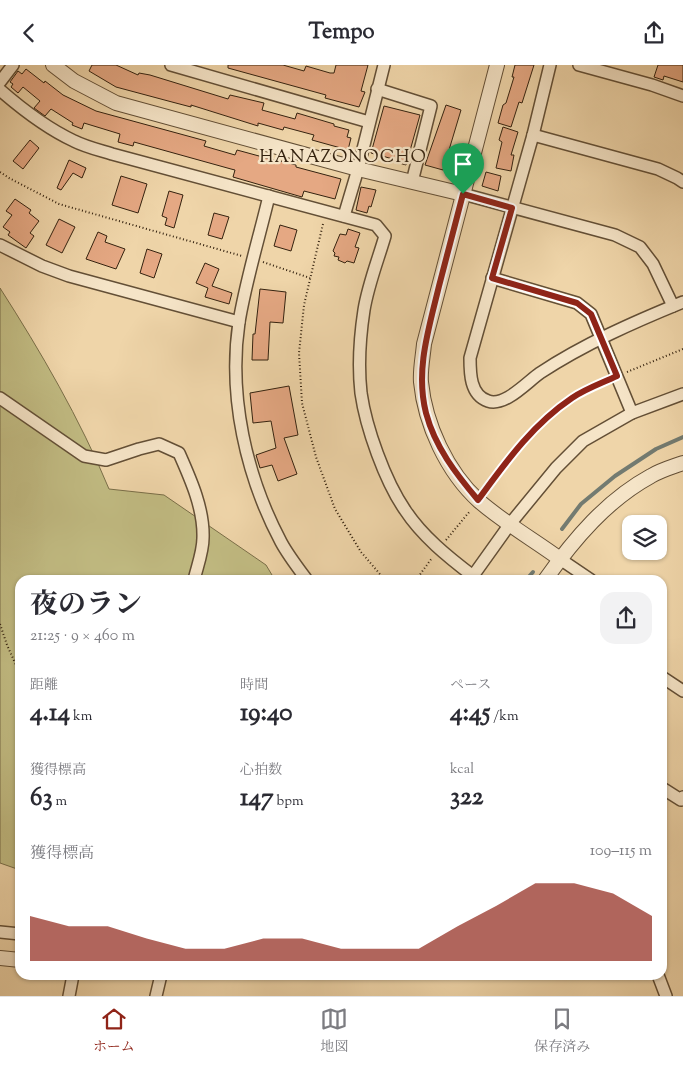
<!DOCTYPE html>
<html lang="ja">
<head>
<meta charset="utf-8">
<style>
	body { margin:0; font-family:"Sorts Mill Goudy","Noto Serif JP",serif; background:#f2f2f3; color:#2b2b33; height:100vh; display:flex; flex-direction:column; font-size:19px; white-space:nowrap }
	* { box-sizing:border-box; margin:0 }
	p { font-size:16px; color:#7c7c81 }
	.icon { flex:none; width:28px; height:28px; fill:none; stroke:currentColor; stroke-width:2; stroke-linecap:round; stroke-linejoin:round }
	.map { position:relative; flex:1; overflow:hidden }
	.drawer { position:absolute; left:15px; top:510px; width:652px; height:405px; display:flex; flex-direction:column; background:#fff; border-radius:15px; box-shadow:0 1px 4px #0004 }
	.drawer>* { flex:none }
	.tools { position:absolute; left:622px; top:450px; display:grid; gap:10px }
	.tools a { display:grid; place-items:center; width:45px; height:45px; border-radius:10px; background:#fff; box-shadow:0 1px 4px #0004; font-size:25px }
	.pin { position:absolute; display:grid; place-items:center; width:42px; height:42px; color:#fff; margin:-51px -21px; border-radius:50% 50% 50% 0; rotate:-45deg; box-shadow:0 0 5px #0007 }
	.pin .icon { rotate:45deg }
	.round { display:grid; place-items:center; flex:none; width:52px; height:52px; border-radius:15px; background:#f2f2f3 }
	.head { display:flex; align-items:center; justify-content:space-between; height:85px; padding:0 15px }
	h1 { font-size:28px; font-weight:700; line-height:38px }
	.metrics { display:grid; grid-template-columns:repeat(3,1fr); gap:8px; height:85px; padding:5px 15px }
	.metrics div { display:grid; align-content:center }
	.metrics b { font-size:25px; font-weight:700 }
	.metrics small { font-size:14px; font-weight:400 }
	.metrics p { font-size:14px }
	.chart { height:140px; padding:10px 15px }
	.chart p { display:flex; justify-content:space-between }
	.chart svg { width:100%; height:90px; margin-top:5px; fill:#8f2418; opacity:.7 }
	header { display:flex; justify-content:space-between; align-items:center; height:65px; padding:0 15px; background:#fff; font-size:22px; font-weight:700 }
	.tabs { display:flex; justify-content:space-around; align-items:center; height:70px; border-top:1px solid #e1e1e2; background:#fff; font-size:14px; color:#7c7c81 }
	.tabs a { display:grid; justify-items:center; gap:2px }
	.tabs .active { color:#8f2418 }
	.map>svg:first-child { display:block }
	.green { fill:#c1bb82; stroke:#7a6e48 }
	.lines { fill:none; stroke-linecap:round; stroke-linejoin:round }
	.stream { stroke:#737b71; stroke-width:4 }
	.building { fill:#e5a883; stroke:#34220f }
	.minor-casing { stroke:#634f36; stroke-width:14 }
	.tertiary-casing { stroke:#634f36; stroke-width:16 }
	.path { stroke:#34220f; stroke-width:2; stroke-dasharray:1 2.5; stroke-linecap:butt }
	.minor { stroke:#f5e4c7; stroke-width:11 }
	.tertiary { stroke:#f5e4c7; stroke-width:14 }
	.route-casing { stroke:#fff; stroke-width:10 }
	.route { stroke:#8f2418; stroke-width:6 }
	.labels { text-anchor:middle; stroke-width:4.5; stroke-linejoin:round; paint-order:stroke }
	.quarter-label { font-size:18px; letter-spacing:1px; fill:#34220f; stroke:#f5e4c7 }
</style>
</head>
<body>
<header><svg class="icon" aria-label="back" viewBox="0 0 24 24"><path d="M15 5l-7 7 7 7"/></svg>Tempo<svg class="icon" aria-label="share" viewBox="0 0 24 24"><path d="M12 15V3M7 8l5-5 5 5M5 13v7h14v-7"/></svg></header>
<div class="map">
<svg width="683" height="931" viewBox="0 0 683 931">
	<rect width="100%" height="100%" fill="#efd5a9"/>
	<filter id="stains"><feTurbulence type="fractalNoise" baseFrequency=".004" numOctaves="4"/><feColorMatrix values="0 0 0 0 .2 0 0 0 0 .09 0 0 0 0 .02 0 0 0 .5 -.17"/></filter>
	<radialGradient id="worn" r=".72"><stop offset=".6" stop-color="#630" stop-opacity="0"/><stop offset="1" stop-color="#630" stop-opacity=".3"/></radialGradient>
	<path class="green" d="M 0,223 C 41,287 80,354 109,424 L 164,430 L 266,500 L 275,515 L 20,515 L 20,805 L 0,798 Z"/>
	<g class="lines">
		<g class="stream">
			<path d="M 562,464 L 581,439 L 615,411 L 656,384 L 683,372"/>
			<path d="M 526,515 L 533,507"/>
		</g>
	</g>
	<g class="building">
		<path d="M 92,0 L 116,0 L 138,10 L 139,8 L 150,10 L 228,34 L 230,30 L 264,38 L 262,45 L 295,54 L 297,48 L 334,59 L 334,61 L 349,65 L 347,72 L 351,73 L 348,85 L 312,75 L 314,70 L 284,62 L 283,65 L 258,58 L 258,61 L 191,40 L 191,42 L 172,37 L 116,22 L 89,6 Z"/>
		<path d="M 228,0 L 283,0 L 304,6 L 306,1 L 330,8 L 334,8 L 336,0 L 368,0 L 361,26 L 365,27 L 359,42 L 325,33 L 326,30 L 228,3 Z"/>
		<path d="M 515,0 L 534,0 L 522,38 L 519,37 L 511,62 L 498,58 L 503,40 L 506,38 L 514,12 L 512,12 Z"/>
		<path d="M 658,0 L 683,0 L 683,17 L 664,11 L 663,15 L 654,12 Z"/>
		<path d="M 26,4 L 44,18 L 45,16 L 63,30 L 96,46 L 206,76 L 204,81 L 235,90 L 237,85 L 281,97 L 281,96 L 296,100 L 296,102 L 341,114 L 335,134 L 304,126 L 302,132 L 233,112 L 235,105 L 231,104 L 134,77 L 133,81 L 118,77 L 120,69 L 84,58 L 82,64 L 72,60 L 73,58 L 51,44 L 45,51 L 34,43 L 40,36 L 23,22 L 18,28 L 11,22 L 13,19 L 10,17 L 18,6 L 22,9 Z"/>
		<path d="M 446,40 L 461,45 L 443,105 L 425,100 Z"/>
		<path d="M 384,41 L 420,50 L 406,100 L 392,96 L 393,94 L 371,88 Z"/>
		<path d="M 503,62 L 518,67 L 511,90 L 514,90 L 511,106 L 496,103 L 502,77 L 499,75 Z"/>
		<path d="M 30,75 L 39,83 L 23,104 L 13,96 Z"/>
		<path d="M 69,95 L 86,103 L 82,113 L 73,108 L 61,125 L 57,123 Z"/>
		<path d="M 486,107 L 501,111 L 498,126 L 482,121 Z"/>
		<path d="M 121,111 L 147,119 L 138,148 L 112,140 Z"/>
		<path d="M 361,122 L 376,125 L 371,142 L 369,141 L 367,148 L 356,145 Z"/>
		<path d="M 169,126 L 183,130 L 174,163 L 165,160 L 167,153 L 162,151 Z"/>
		<path d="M 15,134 L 31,145 L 29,148 L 39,156 L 30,168 L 34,171 L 26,183 L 8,170 L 10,167 L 3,162 L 12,150 L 6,146 Z"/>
		<path d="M 214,148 L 229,152 L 222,174 L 208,170 Z"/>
		<path d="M 59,154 L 75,162 L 62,188 L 46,180 Z"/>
		<path d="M 280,160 L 297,165 L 291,186 L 274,181 Z"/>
		<path d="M 348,164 L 360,168 L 355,182 L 359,183 L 354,198 L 347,196 L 345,198 L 338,195 L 339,192 L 334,191 L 335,188 L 333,186 L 340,169 L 346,170 Z"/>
		<path d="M 98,167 L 107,171 L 105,177 L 125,184 L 116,204 L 86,194 Z"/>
		<path d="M 147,184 L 162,189 L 154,213 L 140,208 Z"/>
		<path d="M 205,198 L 219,204 L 212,221 L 232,228 L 229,239 L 205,232 L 208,223 L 196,218 Z"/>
		<path d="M 260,224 L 286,227 L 283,258 L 270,257 L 268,295 L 252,295 L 253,269 L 255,269 Z"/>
		<path d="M 289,321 L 298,370 L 284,373 L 297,409 L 278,416 L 272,400 L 260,403 L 256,390 L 276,383 L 271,356 L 253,358 L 250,328 Z"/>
	</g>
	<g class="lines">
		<defs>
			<g id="minor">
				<path d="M 171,0 L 369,57"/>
				<path d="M 550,0 L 533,70 L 470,293 C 470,308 470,330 488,336 C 505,342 527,317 540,308 C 584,279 634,257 683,237"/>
				<path d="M 579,0 L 652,20 L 683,31"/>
				<path d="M 0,17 L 13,0"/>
				<path d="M 377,24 L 431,41 L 412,117"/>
				<path d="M 0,25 C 23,45 46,63 74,76 C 86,82 99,85 112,89 L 376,160 L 385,171 C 378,195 368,220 364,245 C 360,271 358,301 361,328 C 366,363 385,416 405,445 C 422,471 448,492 473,511"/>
				<path d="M 533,70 L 658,104 L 677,113 L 683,117"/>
				<path d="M 463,129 L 615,170 L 640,182 L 653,199 L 673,241"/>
				<path d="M 269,131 C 259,173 246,215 239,257 C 228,331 246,411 281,477 C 288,490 298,503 307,515"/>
				<path d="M 344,151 L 358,104 L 384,0"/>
				<path d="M 0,180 L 42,201 L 69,211 L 239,257"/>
				<path d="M 492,213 L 577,238 L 591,249 L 632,348"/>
				<path d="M 0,333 L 84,391 L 106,395 L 139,384 L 159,379 L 179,388 C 191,415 204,444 203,473 C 203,487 197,502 194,515"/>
				<path d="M 560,494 L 591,515"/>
				<path d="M 470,515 L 510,459 L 556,403 L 583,376 L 632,348 L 683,329"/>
				<path d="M 662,612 L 683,626"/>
				<path d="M 662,723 L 681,735 L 683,732"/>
				<path d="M 0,867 L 20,869"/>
				<path d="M 658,910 L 666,931"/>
				<path d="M 69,931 L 73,910"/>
				<path d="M 156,931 L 161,910"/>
			</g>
			<g id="tertiary">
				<path d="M 53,0 L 74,16 L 116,38 L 358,104 L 463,129"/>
				<path d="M 497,0 L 424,279 C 423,291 420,305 421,317 C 425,359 447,407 479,436 C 503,457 534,475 560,494"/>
				<path d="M 545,515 C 574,474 607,435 651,411 C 661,405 672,402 683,398"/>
				<path d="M 0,893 L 20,895"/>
			</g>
		</defs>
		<use href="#minor" class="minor-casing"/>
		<use href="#tertiary" class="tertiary-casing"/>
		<g class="path">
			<path d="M 0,107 L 9,113 L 59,139 L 242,191"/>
			<path d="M 323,159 L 304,240 L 299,288 L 302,338 L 316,392 L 335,444 L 361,487 L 385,515"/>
			<path d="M 263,197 L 310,213"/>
			<path d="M 627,307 L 683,284"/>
			<path d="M 486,424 C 511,390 536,356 572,333 C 583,326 596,321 607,316"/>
			<path d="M 446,475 L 470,446"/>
			<path d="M 416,515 L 432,493"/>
			<path d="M 0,559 L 7,580 L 20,609"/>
		</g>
		<use href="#minor" class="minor"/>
		<use href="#tertiary" class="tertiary"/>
	</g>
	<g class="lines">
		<defs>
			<path id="route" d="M 463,129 L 512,143 L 492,213 L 577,238 L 591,249 L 617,311 C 602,318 585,324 572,333 C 532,360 506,397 478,435 C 456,409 435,382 426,348 C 415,305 429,263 439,221 C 447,190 455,160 463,129 Z"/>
		</defs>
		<use href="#route" class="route-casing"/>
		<use href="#route" class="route"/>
	</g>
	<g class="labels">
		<g class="quarter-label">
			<text x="343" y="97">HANAZONOCHO</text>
		</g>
	</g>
	<rect width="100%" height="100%" filter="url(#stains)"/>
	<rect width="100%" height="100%" fill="url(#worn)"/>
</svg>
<div class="tools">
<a><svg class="icon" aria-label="layers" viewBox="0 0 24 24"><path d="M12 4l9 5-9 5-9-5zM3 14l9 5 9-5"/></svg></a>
</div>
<div class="pin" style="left:463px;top:129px;background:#1e9e55"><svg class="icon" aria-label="arrive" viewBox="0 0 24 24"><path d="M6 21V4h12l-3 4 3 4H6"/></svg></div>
<section class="drawer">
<div class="head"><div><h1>夜のラン</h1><p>21:25 · 9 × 460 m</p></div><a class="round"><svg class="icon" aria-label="share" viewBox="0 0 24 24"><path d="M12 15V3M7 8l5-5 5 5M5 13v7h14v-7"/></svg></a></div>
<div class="metrics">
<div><p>距離</p><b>4.14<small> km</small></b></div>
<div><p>時間</p><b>19:40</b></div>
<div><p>ペース</p><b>4:45<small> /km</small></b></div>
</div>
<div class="metrics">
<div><p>獲得標高</p><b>63<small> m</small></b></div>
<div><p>心拍数</p><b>147<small> bpm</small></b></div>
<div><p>kcal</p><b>322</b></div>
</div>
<div class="chart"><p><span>獲得標高</span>109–115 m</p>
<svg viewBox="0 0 160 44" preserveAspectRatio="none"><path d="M0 44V22L10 27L20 27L30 33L40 38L50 38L60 33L70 33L80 38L90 38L100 38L110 27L120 17L130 6L140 6L150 11L160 22V44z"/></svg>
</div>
</section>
</div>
<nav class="tabs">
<a class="active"><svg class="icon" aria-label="home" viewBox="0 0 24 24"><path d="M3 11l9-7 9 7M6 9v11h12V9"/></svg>ホーム</a>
<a><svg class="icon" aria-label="map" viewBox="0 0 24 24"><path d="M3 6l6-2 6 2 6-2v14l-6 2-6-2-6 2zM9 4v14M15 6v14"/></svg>地図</a>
<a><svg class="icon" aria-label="saved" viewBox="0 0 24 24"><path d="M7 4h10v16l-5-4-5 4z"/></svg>保存済み</a>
</nav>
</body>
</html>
